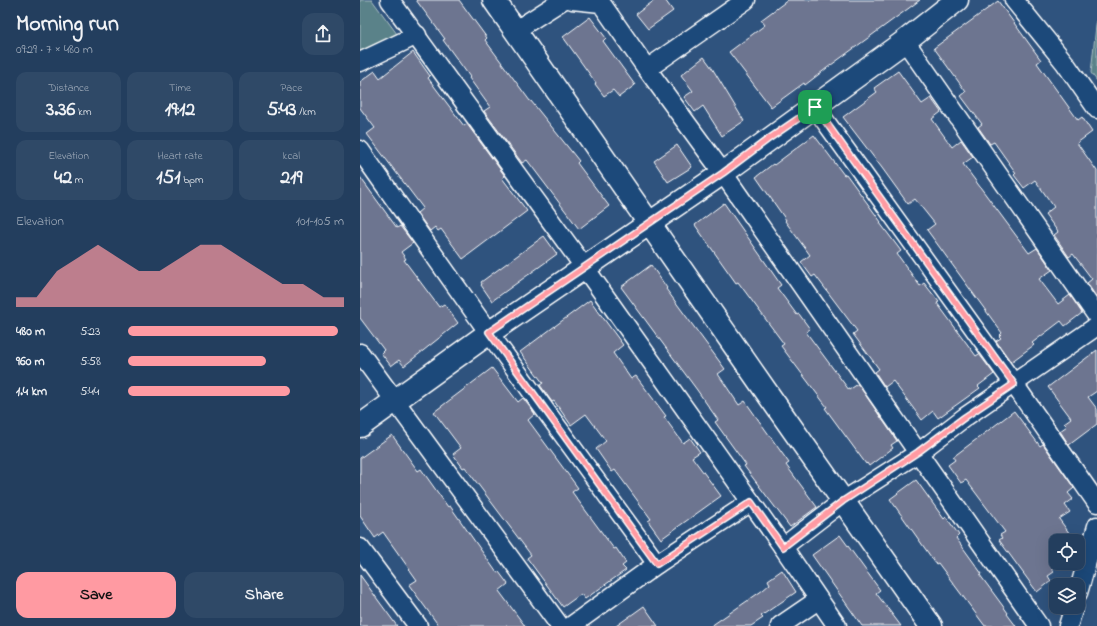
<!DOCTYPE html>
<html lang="en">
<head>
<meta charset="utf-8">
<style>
	body { margin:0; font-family:"Indie Flower",sans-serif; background:#2f4967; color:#f1f3f6; height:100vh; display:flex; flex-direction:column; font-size:15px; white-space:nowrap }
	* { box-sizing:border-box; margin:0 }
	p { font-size:13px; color:#a3aebc }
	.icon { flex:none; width:22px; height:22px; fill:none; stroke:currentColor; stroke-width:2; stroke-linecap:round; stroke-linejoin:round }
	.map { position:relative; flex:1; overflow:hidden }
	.side { display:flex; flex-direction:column; background:#233e5e; width:360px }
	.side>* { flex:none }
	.fabs { position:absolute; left:689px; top:534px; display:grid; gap:8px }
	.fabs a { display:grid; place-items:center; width:36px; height:36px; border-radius:8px; background:#233e5e; box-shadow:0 4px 16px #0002,0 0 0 1px #405773; font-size:20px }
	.pin { position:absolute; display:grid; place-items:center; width:34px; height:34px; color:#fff; margin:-17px; border-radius:8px; box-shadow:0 2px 6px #0006 }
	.round { display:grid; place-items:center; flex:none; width:42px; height:42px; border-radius:12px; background:#2f4967 }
	.summary { display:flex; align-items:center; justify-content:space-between; height:68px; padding:0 16px }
	h1 { font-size:22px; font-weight:800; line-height:30px }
	.metrics { display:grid; grid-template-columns:repeat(3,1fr); gap:6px; height:68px; padding:4px 16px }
	.metrics div { display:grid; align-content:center; border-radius:10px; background:#2f4967; text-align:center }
	.metrics b { font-size:20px; font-weight:800 }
	.metrics small { font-size:11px; font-weight:400 }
	.metrics p { font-size:11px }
	.chart { height:112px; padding:8px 16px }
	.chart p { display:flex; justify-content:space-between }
	.chart svg { width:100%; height:72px; margin-top:4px; fill:#ff9aa2; opacity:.7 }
	.primary-button { display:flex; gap:8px; margin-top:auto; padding:8px 16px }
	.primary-button a { flex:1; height:46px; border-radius:12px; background:#ff9aa2; color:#111; font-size:16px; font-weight:800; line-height:46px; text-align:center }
	.primary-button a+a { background:#2f4967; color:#f1f3f6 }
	ul { padding:0 16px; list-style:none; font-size:13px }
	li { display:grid; grid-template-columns:64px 48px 1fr; align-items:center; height:30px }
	li i { height:10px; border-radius:5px; background:#ff9aa2 }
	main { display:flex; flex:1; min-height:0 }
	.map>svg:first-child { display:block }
	.green { fill:#5a8289; stroke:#acc0c4 }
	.building { fill:#6d7590; stroke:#fff }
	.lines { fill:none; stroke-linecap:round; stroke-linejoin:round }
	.street-casing { stroke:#fff; stroke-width:21 }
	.secondary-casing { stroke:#fff; stroke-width:25 }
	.street { stroke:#1f4a7a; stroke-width:18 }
	.secondary { stroke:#1f4a7a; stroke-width:22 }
	.route-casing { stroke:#fff; stroke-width:8 }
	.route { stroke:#ff9aa2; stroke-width:5 }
</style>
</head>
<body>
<main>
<section class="side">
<div class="summary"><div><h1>Morning run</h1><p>09:29 · 7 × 480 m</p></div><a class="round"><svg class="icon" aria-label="share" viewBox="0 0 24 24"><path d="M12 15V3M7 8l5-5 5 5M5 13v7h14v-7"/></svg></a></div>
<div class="metrics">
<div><p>Distance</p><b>3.36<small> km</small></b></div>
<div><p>Time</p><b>19:12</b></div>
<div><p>Pace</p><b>5:43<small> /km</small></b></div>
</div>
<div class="metrics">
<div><p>Elevation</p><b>42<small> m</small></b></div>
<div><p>Heart rate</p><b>151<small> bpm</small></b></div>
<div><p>kcal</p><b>219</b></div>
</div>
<div class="chart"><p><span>Elevation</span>101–105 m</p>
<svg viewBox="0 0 160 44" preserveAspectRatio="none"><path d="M0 44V38L10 38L20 22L30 14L40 6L50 14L60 22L70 22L80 14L90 6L100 6L110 14L120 22L130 30L140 30L150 38L160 38V44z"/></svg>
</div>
<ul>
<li><b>480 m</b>5:23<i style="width:97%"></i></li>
<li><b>960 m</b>5:58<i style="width:64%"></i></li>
<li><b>1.4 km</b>5:44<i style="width:75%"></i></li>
</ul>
<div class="primary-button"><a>Save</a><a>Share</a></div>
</section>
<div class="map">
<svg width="737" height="626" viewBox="0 0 737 626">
	<rect width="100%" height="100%" fill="#2f537e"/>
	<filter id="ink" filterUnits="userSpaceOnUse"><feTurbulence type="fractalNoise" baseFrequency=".025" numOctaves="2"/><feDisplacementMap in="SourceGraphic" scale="8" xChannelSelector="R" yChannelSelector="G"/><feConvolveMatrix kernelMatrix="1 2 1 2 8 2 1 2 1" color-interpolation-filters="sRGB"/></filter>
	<g filter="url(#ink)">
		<g class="green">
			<path d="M 0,0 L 12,0 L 37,34 L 0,52 Z"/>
			<path d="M 737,16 L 737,81 L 731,73 Z"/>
		</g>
		<g class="building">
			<path d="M 56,0 L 99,0 L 127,38 L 125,40 L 170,101 L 171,101 L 219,161 L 217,163 L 249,206 L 219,229 L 167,160 L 162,163 L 124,111 L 130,107 L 109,78 L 110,77 L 83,40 L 85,39 Z"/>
			<path d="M 295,0 L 305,0 L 313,11 L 288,29 L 276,14 Z"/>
			<path d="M 428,0 L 560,0 L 467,68 L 445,85 L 444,83 L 411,107 L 369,52 L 405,25 L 401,20 Z"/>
			<path d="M 638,1 L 681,60 L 677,63 L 718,120 L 722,117 L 732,132 L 717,143 L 737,171 L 737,298 L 727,283 L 732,279 L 713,254 L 709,257 L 694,235 L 698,232 L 685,214 L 694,207 L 675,180 L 664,188 L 654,175 L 656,173 L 634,142 L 630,144 L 618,127 L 622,124 L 601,96 L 606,92 L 574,48 Z"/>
			<path d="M 230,17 L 246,38 L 243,41 L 275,85 L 259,97 L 253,90 L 244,96 L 235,84 L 236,83 L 203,37 Z"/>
			<path d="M 53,52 L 70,76 L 68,78 L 104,126 L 107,124 L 145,176 L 142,178 L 167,211 L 103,259 L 81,229 L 78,231 L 75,227 L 70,231 L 57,213 L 63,208 L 7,134 L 15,128 L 0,108 L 0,82 L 15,71 L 20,78 Z"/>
			<path d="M 344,57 L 352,68 L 384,121 L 362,136 L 343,106 L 335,112 L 324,97 L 333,91 L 321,75 Z"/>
			<path d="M 538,71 L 562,104 L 571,98 L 581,112 L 572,119 L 592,147 L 601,140 L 613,157 L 603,164 L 669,253 L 677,248 L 692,270 L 679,279 L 698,304 L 710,295 L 722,313 L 705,326 L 701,321 L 672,343 L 674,345 L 651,362 L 636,341 L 641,338 L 639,336 L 642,333 L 567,230 L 575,224 L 555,199 L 548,204 L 522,168 L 483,117 L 517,92 L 514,88 Z"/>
			<path d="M 454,135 L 484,175 L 486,174 L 521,222 L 520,223 L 541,251 L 537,254 L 560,286 L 564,283 L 579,302 L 577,303 L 616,356 L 619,354 L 634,374 L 618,386 L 620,388 L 578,418 L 573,411 L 562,420 L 533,381 L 525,387 L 515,372 L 519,369 L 493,334 L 497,331 L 455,275 L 452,277 L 441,262 L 450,255 L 425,221 L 426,220 L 396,177 L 413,164 L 414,165 Z"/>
			<path d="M 317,145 L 332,167 L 308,182 L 294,161 Z"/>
			<path d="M 0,177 L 37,228 L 40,226 L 53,243 L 41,252 L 46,259 L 44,260 L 79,307 L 84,304 L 98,323 L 44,366 L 39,360 L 31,366 L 21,353 L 24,350 L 0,318 Z"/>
			<path d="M 364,203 L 421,285 L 417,288 L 437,315 L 439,314 L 450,329 L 446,332 L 489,390 L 498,384 L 537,441 L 531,445 L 533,448 L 509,466 L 507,463 L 506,464 L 465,408 L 467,407 L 421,346 L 424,344 L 378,282 L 376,283 L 335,225 Z"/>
			<path d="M 184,236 L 197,254 L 132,301 L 121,285 L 122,284 L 121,282 Z"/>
			<path d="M 291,265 L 307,288 L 306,289 L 365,369 L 358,374 L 379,405 L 385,401 L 429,463 L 426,465 L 457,507 L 430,527 L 384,466 L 386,465 L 355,422 L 358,420 L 337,390 L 261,287 Z"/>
			<path d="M 230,300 L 263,345 L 253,353 L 271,379 L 276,376 L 306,416 L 304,417 L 323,443 L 330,438 L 340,452 L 332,457 L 361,496 L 301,539 L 288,521 L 291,519 L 255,470 L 252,472 L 236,449 L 246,441 L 226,414 L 211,425 L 194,401 L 192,402 L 180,385 L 183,383 L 160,352 Z"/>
			<path d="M 737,350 L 737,391 L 728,397 L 737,409 L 737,424 L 709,445 L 700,431 L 707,426 L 704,423 L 711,418 L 688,387 Z"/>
			<path d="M 132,368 L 158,402 L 163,398 L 175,414 L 168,420 L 218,488 L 212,492 L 254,549 L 256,548 L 266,563 L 262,566 L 266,570 L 225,599 L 221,594 L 203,607 L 167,558 L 171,555 L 105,467 L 103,468 L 93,454 L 101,448 L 74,412 Z"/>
			<path d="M 654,411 L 680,446 L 683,444 L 714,488 L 708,493 L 713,499 L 705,505 L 710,512 L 699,519 L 715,541 L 696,541 L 696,563 L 697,564 L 692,568 L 694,572 L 688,576 L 691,581 L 677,592 L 639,540 L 642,538 L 640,535 L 645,532 L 606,480 L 601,483 L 588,465 L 595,460 L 593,457 Z"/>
			<path d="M 32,435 L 58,471 L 61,469 L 88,507 L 90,506 L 137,573 L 139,572 L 148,584 L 139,591 L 165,626 L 79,626 L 49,585 L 57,580 L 23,532 L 15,538 L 0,516 L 0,458 Z"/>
			<path d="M 556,480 L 584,519 L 586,517 L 599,535 L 596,538 L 622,574 L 620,575 L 648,613 L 647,614 L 656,626 L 625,626 L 578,563 L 576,564 L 530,499 Z"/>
			<path d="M 480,535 L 520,590 L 516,593 L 541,626 L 502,626 L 452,555 Z"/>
			<path d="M 422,570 L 436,592 L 401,616 L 403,618 L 391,626 L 351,626 L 403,590 L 410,584 L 408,580 Z"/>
			<path d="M 0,575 L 18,600 L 37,626 L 0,626 Z"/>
			<path d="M 284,606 L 298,626 L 256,626 Z"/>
		</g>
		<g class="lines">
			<defs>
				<g id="street">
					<path d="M 30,0 L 225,268 L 423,547 L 477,626"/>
					<path d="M 212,0 L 241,3 L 287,69"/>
					<path d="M 386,0 L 287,69 L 363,173 L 679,626"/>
					<path d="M 654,0 L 705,63 L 737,109"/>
					<path d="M 156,30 L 203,0"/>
					<path d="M 545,41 L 737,316"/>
					<path d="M 0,62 L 57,35"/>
					<path d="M 455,107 L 654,384 L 737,503"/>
					<path d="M 0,150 L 129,333 L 297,564"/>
					<path d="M 0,353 L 200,626"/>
					<path d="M 423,547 L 483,501 L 558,453 L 605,417 L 737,326"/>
					<path d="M 0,548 L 58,626"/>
					<path d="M 718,593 L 737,526"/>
					<path d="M 211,626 L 297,564 L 391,502"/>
					<path d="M 420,626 L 458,600"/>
					<path d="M 708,626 L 714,607"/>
				</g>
				<g id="secondary">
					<path d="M 134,0 L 410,397 L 571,626"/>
					<path d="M 0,426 L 129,333 L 363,173 L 545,41 L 597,0"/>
				</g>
			</defs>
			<use href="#street" class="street-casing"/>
			<use href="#secondary" class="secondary-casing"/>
			<use href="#street" class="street"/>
			<use href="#secondary" class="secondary"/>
		</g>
	</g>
	<g class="lines" filter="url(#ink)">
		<defs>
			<path id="route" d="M 455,107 L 654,384 L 605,417 L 558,452 L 483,501 L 423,547 L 391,502 L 297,564 L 129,332 L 363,173 L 407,140 Z"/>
		</defs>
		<use href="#route" class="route-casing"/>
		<use href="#route" class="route"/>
	</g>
</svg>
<div class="fabs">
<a><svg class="icon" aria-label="locate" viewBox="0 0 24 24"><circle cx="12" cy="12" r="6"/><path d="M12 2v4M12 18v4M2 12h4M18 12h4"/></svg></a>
<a><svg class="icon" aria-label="layers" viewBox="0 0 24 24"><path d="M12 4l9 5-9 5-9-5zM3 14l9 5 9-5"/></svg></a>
</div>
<div class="pin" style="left:455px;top:107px;background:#1e9e55"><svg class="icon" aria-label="arrive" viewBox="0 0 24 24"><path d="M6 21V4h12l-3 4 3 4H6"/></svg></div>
</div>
</main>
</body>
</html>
